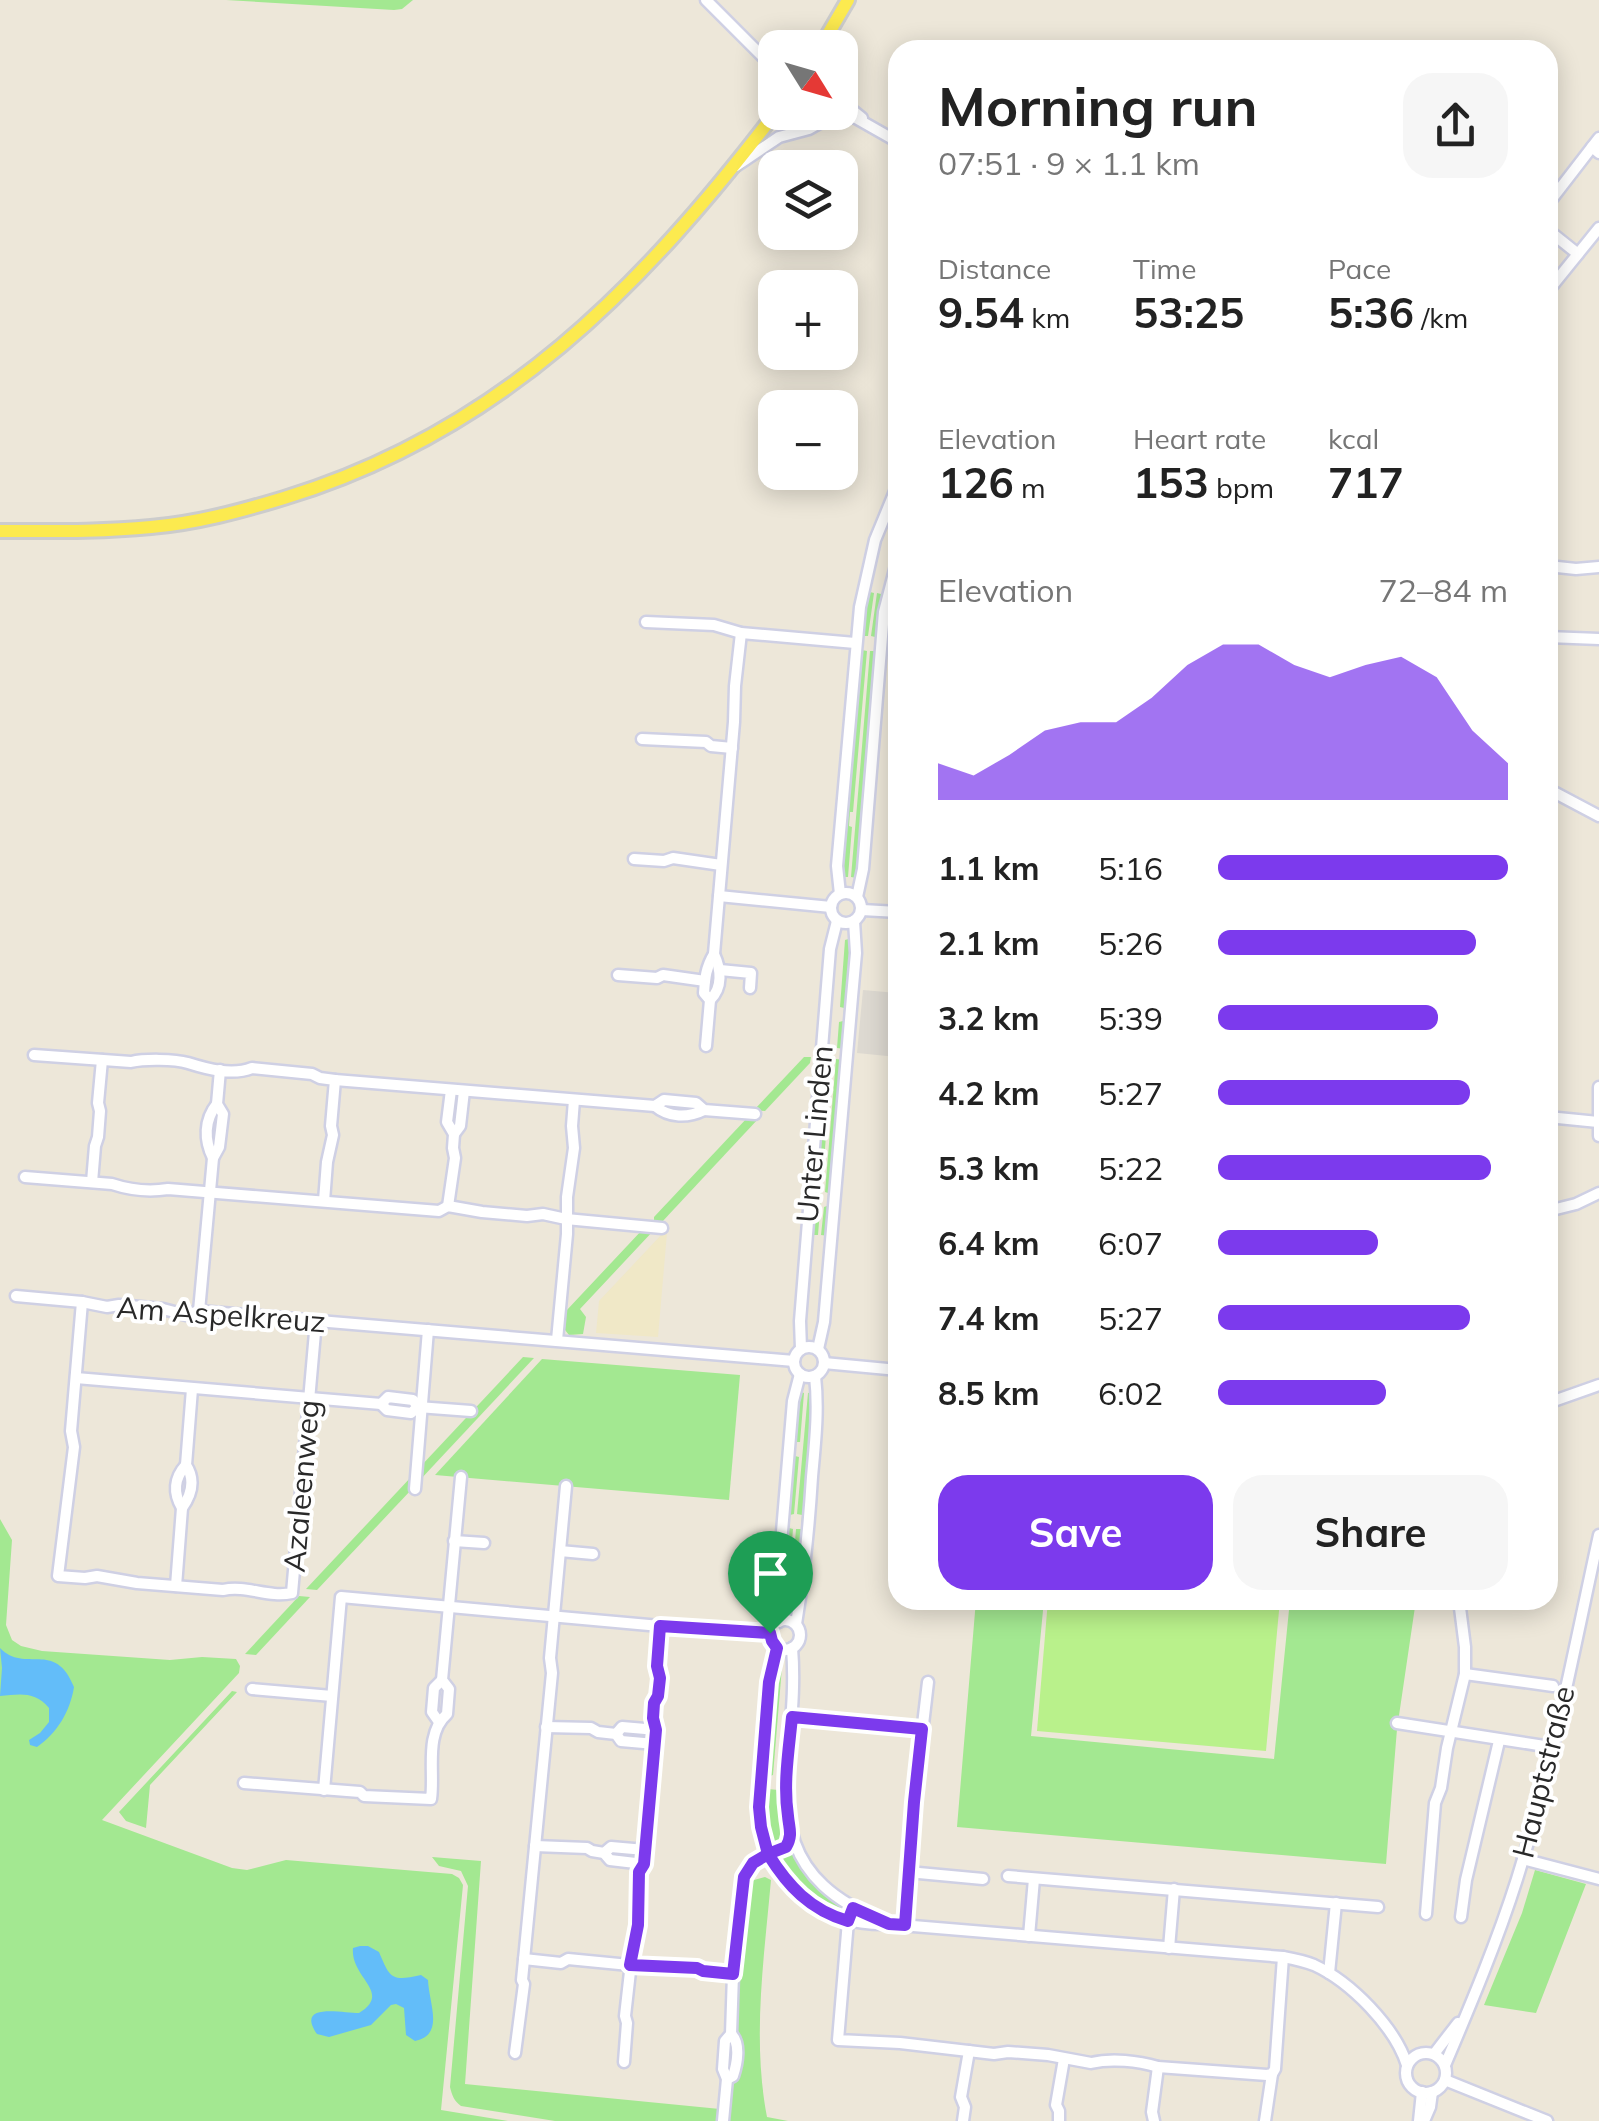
<!DOCTYPE html>
<html lang="en">
<head>
<meta charset="utf-8">
<style>
	body { margin:0; font-family:Mulish,sans-serif; background:#f6f6f6; color:#222; height:100vh; display:flex; flex-direction:column; font-size:38px; white-space:nowrap }
	* { box-sizing:border-box; margin:0 }
	p { font-size:32px; color:#767676 }
	.icon { flex:none; width:55px; height:55px; fill:none; stroke:currentColor; stroke-width:2; stroke-linecap:round; stroke-linejoin:round }
	.map { position:relative; flex:1; overflow:hidden }
	.drawer { position:absolute; left:888px; top:40px; width:670px; height:1570px; display:flex; flex-direction:column; background:#fff; border-radius:30px; box-shadow:0 5px 25px #0003 }
	.drawer>* { flex:none }
	.needle { width:65px; rotate:127deg }
	.fabs { position:absolute; left:758px; top:30px; display:grid; gap:20px }
	.fabs a { display:grid; place-items:center; width:100px; height:100px; border-radius:20px; background:#fff; box-shadow:0 5px 25px #0003; font-size:50px }
	.pin { position:absolute; display:grid; place-items:center; width:85px; height:85px; color:#fff; margin:-102px -42px; border-radius:50% 50% 50% 0; rotate:-45deg; box-shadow:0 0 10px #0007 }
	.pin .icon { rotate:45deg }
	.round { display:grid; place-items:center; flex:none; width:105px; height:105px; border-radius:30px; background:#f6f6f6 }
	.head { display:flex; align-items:center; justify-content:space-between; height:170px; padding:0 50px }
	h1 { font-size:55px; font-weight:700; line-height:75px }
	.metrics { display:grid; grid-template-columns:repeat(3,1fr); gap:15px; height:170px; padding:10px 50px }
	.metrics div { display:grid; align-content:center }
	.metrics b { font-size:42px; font-weight:700 }
	.metrics small { font-size:28px; font-weight:400 }
	.metrics p { font-size:28px }
	.chart { height:280px; padding:20px 50px }
	.chart p { display:flex; justify-content:space-between }
	.chart svg { width:100%; height:180px; margin-top:10px; fill:#7c3aed; opacity:.7 }
	.cta { display:flex; gap:20px; margin-top:auto; padding:20px 50px }
	.cta a { flex:1; height:115px; border-radius:30px; background:#7c3aed; color:#fff; font-size:40px; font-weight:700; line-height:115px; text-align:center }
	.cta a+a { background:#f6f6f6; color:#222 }
	ul { padding:0 50px; list-style:none; font-size:32px }
	li { display:grid; grid-template-columns:160px 120px 1fr; align-items:center; height:75px }
	li i { height:25px; border-radius:12px; background:#7c3aed }
	.map>svg:first-child { display:block }
	.education { fill:#f0e8c7 }
	.green { fill:#a3e891 }
	.pitch { fill:#b9f18b }
	.plaza { fill:#ddd9d1 }
	.water { fill:#63bdf9 }
	.lines { fill:none; stroke-linecap:round; stroke-linejoin:round }
	.minor-casing { stroke:#cfd0e4; stroke-width:15 }
	.major-casing { stroke:#ccc; stroke-width:18 }
	.minor { stroke:#fff; stroke-width:10 }
	.major { stroke:#fcea4f; stroke-width:12 }
	.route-casing { stroke:#fff; stroke-width:20 }
	.route { stroke:#7c3aed; stroke-width:12 }
	.labels { text-anchor:middle; stroke-width:8; stroke-linejoin:round; paint-order:stroke }
	.street-label { font-size:30px; fill:#292929; stroke:#fff }
</style>
</head>
<body>
<div class="map">
<svg width="1599" height="2121" viewBox="0 0 1599 2121">
	<rect width="100%" height="100%" fill="#ede7d9"/>
	<path class="education" d="M 663,1233 L 667,1233 L 658,1337 L 596,1333 L 599,1301 Z"/>
	<g class="green">
		<path d="M 226,0 L 413,0 L 402,9 L 394,10 Z"/>
		<path d="M 866,591 L 874,593 L 868,636 L 864,636 L 862,650 L 867,651 L 853,812 L 850,812 L 849,826 L 852,827 L 848,877 L 842,877 L 841,862 Z"/>
		<path d="M 877,593 L 885,595 L 860,865 L 857,878 L 851,877 L 870,651 L 874,651 L 875,637 L 871,636 Z"/>
		<path d="M 852,938 L 845,1049 L 837,1048 L 839,1022 L 843,1021 L 844,1008 L 840,1007 L 845,940 Z"/>
		<path d="M 804,1057 L 811,1057 L 810,1063 L 765,1111 L 754,1110 Z"/>
		<path d="M 825,1058 L 833,1059 L 830,1097 L 825,1097 L 825,1110 L 828,1111 L 818,1235 L 810,1235 Z"/>
		<path d="M 836,1059 L 844,1060 L 829,1236 L 821,1235 L 824,1207 L 827,1206 L 828,1193 L 825,1192 Z"/>
		<path d="M 748,1117 L 759,1118 L 661,1223 L 654,1222 L 654,1217 Z"/>
		<path d="M 643,1229 L 654,1230 L 580,1309 L 586,1317 L 583,1334 L 569,1335 L 565,1330 L 566,1311 Z"/>
		<path d="M 523,1357 L 534,1358 L 419,1481 L 420,1467 Z"/>
		<path d="M 542,1359 L 740,1375 L 729,1500 L 435,1475 Z"/>
		<path d="M 799,1391 L 804,1393 L 800,1442 L 796,1442 L 795,1456 L 799,1457 L 794,1514 L 790,1515 L 789,1528 L 793,1529 L 787,1604 L 781,1605 L 780,1588 Z"/>
		<path d="M 814,1392 L 815,1407 L 796,1606 L 790,1604 L 796,1529 L 801,1529 L 802,1515 L 797,1514 L 808,1393 Z"/>
		<path d="M 412,1476 L 411,1490 L 317,1590 L 306,1589 Z"/>
		<path d="M 0,1519 L 12,1540 L 6,1625 L 12,1640 L 21,1646 L 42,1651 L 170,1660 L 202,1657 L 236,1659 L 240,1666 L 239,1673 L 102,1820 L 232,1868 L 247,1870 L 286,1860 L 452,1874 L 459,1878 L 463,1885 L 441,2110 L 508,2121 L 0,2121 Z"/>
		<path d="M 299,1596 L 310,1597 L 256,1655 L 245,1654 Z"/>
		<path d="M 976,1600 L 1044,1600 L 1031,1736 L 1274,1759 L 1290,1600 L 1416,1600 L 1397,1729 L 1386,1864 L 957,1827 Z"/>
		<path d="M 776,1665 L 782,1667 L 773,1775 L 764,1778 Z"/>
		<path d="M 232,1691 L 237,1692 L 150,1785 L 146,1828 L 126,1821 L 119,1812 Z"/>
		<path d="M 764,1784 L 768,1784 L 768,1789 L 778,1790 L 779,1785 L 783,1785 C 785,1803 793,1830 779,1843 L 769,1840 L 765,1831 Z"/>
		<path d="M 793,1849 L 844,1908 L 845,1913 L 842,1915 C 810,1898 796,1891 776,1860 Z"/>
		<path d="M 432,1857 L 481,1861 L 465,2084 L 720,2109 L 719,2121 L 555,2121 L 461,2106 C 454,2101 452,2095 450,2087 L 468,1886 L 461,1871 L 439,1866 Z"/>
		<path d="M 1535,1870 L 1586,1884 L 1536,2013 L 1484,2005 L 1522,1913 Z"/>
		<path d="M 765,1877 L 771,1880 C 764,1959 752,2039 767,2117 L 788,2121 L 728,2121 L 732,2080 L 738,2075 L 741,2036 L 736,2030 L 748,1887 L 754,1880 Z"/>
	</g>
	<path class="pitch" d="M 1048,1600 L 1280,1600 L 1266,1751 L 1037,1731 Z"/>
	<path class="plaza" d="M 863,990 L 897,993 L 897,1057 L 857,1053 Z"/>
	<g class="water">
		<path d="M 0,1648 C 25,1674 55,1639 74,1687 C 70,1712 57,1733 37,1747 L 30,1745 L 29,1740 L 40,1733 L 49,1722 L 49,1708 C 35,1691 20,1694 0,1696 L 2,1668 Z"/>
		<path d="M 360,1946 L 368,1946 L 379,1952 C 390,1978 391,1982 421,1975 L 428,1980 C 429,2004 445,2035 415,2041 L 406,2035 L 404,2008 L 396,2004 L 391,2005 L 371,2025 L 329,2037 L 317,2034 C 295,2002 342,2013 359,2013 C 393,1992 350,1978 353,1948 Z"/>
	</g>
	<g class="lines">
		<defs>
			<g id="minor">
				<path d="M 706,0 L 775,69"/>
				<path d="M 840,100 L 862,118"/>
				<path d="M 854,117 L 898,142"/>
				<path d="M 1599,138 L 1592,147 L 1599,153"/>
				<path d="M 736,166 L 779,137 L 809,129 L 834,115 L 858,118"/>
				<path d="M 1548,204 L 1592,147"/>
				<path d="M 1548,230 L 1578,254"/>
				<path d="M 1548,291 L 1599,228"/>
				<path d="M 1548,566 L 1576,569 L 1599,567"/>
				<path d="M 646,622 L 714,625 L 741,633 L 855,643"/>
				<path d="M 1548,637 L 1599,639"/>
				<path d="M 642,739 L 706,742 L 711,746 L 732,748"/>
				<path d="M 1548,789 L 1599,816"/>
				<path d="M 634,859 L 664,861 L 673,858 L 721,865"/>
				<circle cx="846" cy="908" r="15"/>
				<path d="M 840,894 L 837,866 L 860,607 L 875,540 L 898,484"/>
				<path d="M 719,896 L 831,907"/>
				<path d="M 857,897 L 863,869 L 884,612 L 898,558"/>
				<path d="M 862,910 L 898,912"/>
				<path d="M 720,970 L 751,973 L 750,988"/>
				<path d="M 618,975 L 657,978 L 663,975 L 705,981"/>
				<path d="M 710,1000 C 723,988 721,969 714,954"/>
				<path d="M 706,1046 L 710,1000 L 704,993 C 705,978 706,967 714,954 L 734,722 L 735,686 L 741,633"/>
				<path d="M 34,1055 L 131,1062 C 144,1059 174,1059 188,1063 C 207,1069 232,1076 252,1068 L 312,1074 L 320,1078 L 335,1080 L 331,1126 L 333,1135 L 327,1162 L 324,1201"/>
				<path d="M 335,1080 L 655,1106 L 664,1100 L 696,1103 L 704,1110 L 755,1114"/>
				<path d="M 1599,1087 L 1599,1136"/>
				<path d="M 655,1106 C 669,1118 688,1118 704,1110"/>
				<path d="M 1548,1117 L 1598,1122"/>
				<path d="M 454,1134 L 460,1126 L 464,1091"/>
				<path d="M 213,1158 C 204,1140 204,1120 217,1104"/>
				<path d="M 25,1177 L 112,1184 C 130,1190 149,1192 168,1189 L 439,1211 L 448,1206 L 482,1212 L 527,1216 L 543,1214 L 566,1219 L 662,1228"/>
				<path d="M 92,1182 L 95,1146 L 98,1137 L 100,1111 L 98,1103 L 102,1060"/>
				<path d="M 448,1206 L 455,1158 L 453,1148 L 454,1134 L 447,1122 L 451,1090"/>
				<path d="M 1548,1211 L 1576,1204 L 1599,1193"/>
				<path d="M 16,1296 L 82,1302 L 107,1307 L 119,1305 L 163,1309 L 186,1315 L 199,1311 L 794,1361"/>
				<path d="M 82,1302 L 71,1431 L 74,1447 L 58,1576 L 85,1578 L 97,1576 L 137,1583 L 223,1590 C 247,1585 268,1598 292,1593 L 316,1321"/>
				<path d="M 199,1311 L 213,1158 L 219,1147 L 223,1114 L 217,1104 L 220,1070"/>
				<path d="M 557,1340 L 567,1234 L 567,1197 L 574,1148 L 572,1126 L 574,1100"/>
				<circle cx="809" cy="1362" r="15"/>
				<path d="M 801,1349 L 800,1321 L 830,949 L 837,921"/>
				<path d="M 818,1349 L 824,1322 L 852,997 L 856,953 L 854,921"/>
				<path d="M 824,1363 L 898,1370"/>
				<path d="M 76,1378 L 381,1404 L 388,1397 L 413,1400 L 418,1407 L 471,1411"/>
				<path d="M 1548,1403 L 1599,1385"/>
				<path d="M 381,1404 L 387,1410 L 411,1413 L 418,1407"/>
				<path d="M 415,1489 L 428,1330"/>
				<path d="M 182,1508 C 173,1493 174,1478 186,1465"/>
				<path d="M 454,1541 L 484,1543"/>
				<path d="M 560,1551 L 593,1554"/>
				<path d="M 176,1586 L 182,1508 C 192,1494 195,1479 186,1465 L 192,1389"/>
				<circle cx="785" cy="1635" r="15"/>
				<path d="M 779,1622 L 777,1591 L 793,1401 L 800,1374"/>
				<path d="M 796,1624 C 804,1575 809,1526 812,1477 C 815,1443 819,1410 815,1376"/>
				<path d="M 777,1647 C 769,1678 767,1708 764,1740 C 762,1768 757,1797 761,1825 C 770,1890 826,1926 889,1924 L 1283,1957 C 1294,1959 1304,1961 1314,1965 C 1351,1982 1395,2027 1407,2065"/>
				<path d="M 792,1648 C 802,1764 740,1864 883,1921"/>
				<path d="M 1465,1674 L 1553,1686"/>
				<path d="M 252,1689 L 332,1696"/>
				<path d="M 793,1717 L 923,1729"/>
				<path d="M 439,1722 L 432,1712 L 434,1688 L 442,1680"/>
				<path d="M 1397,1723 L 1551,1747"/>
				<path d="M 546,1727 L 591,1728 L 598,1732 L 616,1734 L 621,1741 L 655,1744"/>
				<path d="M 616,1734 L 622,1727 L 657,1730"/>
				<path d="M 244,1783 L 360,1792 L 364,1796 L 431,1799 C 435,1772 424,1734 447,1714 L 449,1689 L 442,1680 L 461,1477"/>
				<path d="M 324,1790 L 341,1597 L 660,1626 L 771,1633"/>
				<path d="M 535,1846 L 587,1848 L 592,1851 L 604,1853 L 610,1860 L 644,1864"/>
				<path d="M 604,1853 L 611,1847 L 645,1850"/>
				<path d="M 1523,1859 L 1599,1879"/>
				<path d="M 908,1872 L 983,1879"/>
				<path d="M 1008,1876 L 1378,1907"/>
				<path d="M 853,1909 L 848,1921 L 838,2040 L 900,2043 L 994,2054 L 1008,2052 L 1048,2055 L 1091,2063 C 1112,2058 1138,2061 1158,2067 L 1267,2075 L 1272,2074 L 1275,2069 L 1283,1957"/>
				<path d="M 1426,1914 L 1435,1803 L 1441,1788 L 1447,1748 L 1465,1674 L 1465,1647 L 1459,1600"/>
				<path d="M 1461,1917 L 1466,1880 L 1499,1741"/>
				<path d="M 905,1925 L 914,1801 L 928,1682"/>
				<path d="M 1029,1936 L 1034,1879"/>
				<path d="M 1169,1948 L 1174,1889"/>
				<path d="M 524,1959 L 561,1963 L 568,1959 L 660,1968 L 671,1966 L 697,1968 L 703,1971 L 733,1974"/>
				<path d="M 1329,1973 L 1336,1903"/>
				<circle cx="1426" cy="2073" r="20"/>
				<path d="M 515,2053 L 524,1984 L 522,1980 L 552,1673 L 550,1658 L 566,1486"/>
				<path d="M 1434,2054 L 1458,2023"/>
				<path d="M 624,2062 L 627,2023 L 625,2016 L 634,1936 L 638,1925 L 639,1873 L 644,1864 L 657,1730 L 653,1718 L 660,1678 L 657,1666 L 660,1626"/>
				<path d="M 1445,2065 C 1471,2004 1497,1942 1517,1879 C 1552,1768 1574,1649 1599,1535"/>
				<path d="M 727,2079 L 733,2076 C 737,2064 741,2043 731,2034"/>
				<path d="M 1445,2080 L 1547,2121"/>
				<path d="M 723,2121 L 727,2079 L 723,2069 L 725,2041 L 731,2034 L 733,1974 L 744,1877 L 753,1863 L 760,1857 L 786,1847 L 792,1837"/>
				<path d="M 963,2121 L 965,2107 L 961,2097 L 969,2051"/>
				<path d="M 1059,2121 L 1059,2111 L 1056,2105 L 1064,2059"/>
				<path d="M 1154,2121 L 1152,2112 L 1158,2067"/>
				<path d="M 1265,2121 L 1272,2074"/>
				<path d="M 1419,2121 L 1422,2092"/>
				<path d="M 1424,2121 L 1430,2107 L 1432,2092"/>
			</g>
			<g id="major">
				<path d="M 820,48 L 848,0"/>
				<path d="M 775,71 C 766,82 766,94 775,105"/>
				<path d="M 789,112 L 797,112"/>
				<path d="M 0,531 C 50,531 101,532 151,527 C 197,523 241,511 284,498 C 501,432 642,287 776,112"/>
			</g>
		</defs>
		<use href="#minor" class="minor-casing"/>
		<use href="#major" class="major-casing"/>
		<use href="#minor" class="minor"/>
		<use href="#major" class="major"/>
	</g>
	<g class="lines">
		<defs>
			<path id="route" d="M 770,1633 L 660,1626 L 657,1666 L 660,1678 L 658,1696 L 654,1703 L 653,1718 L 656,1730 L 644,1864 L 639,1872 L 638,1925 L 630,1965 L 697,1968 L 703,1971 L 733,1974 L 744,1877 L 753,1863 L 768,1854 C 788,1886 810,1910 848,1921 L 853,1908 L 889,1924 L 905,1925 L 914,1802 L 922,1729 L 792,1717 C 789,1749 783,1783 788,1816 C 789,1828 793,1835 786,1847 L 768,1854 L 761,1827 L 759,1807 L 769,1682 L 777,1648 L 772,1641 L 770,1633"/>
		</defs>
		<use href="#route" class="route-casing"/>
		<use href="#route" class="route"/>
	</g>
	<g class="labels">
		<g class="street-label">
			<text transform="translate(815 1134) rotate(-85)" y="10">Unter Linden</text>
			<text transform="translate(221 1315) rotate(4)" y="10">Am Aspelkreuz</text>
			<text transform="translate(302 1486) rotate(-85)" y="10">Azaleenweg</text>
			<text transform="translate(1544 1772) rotate(-76)" y="10">Hauptstraße</text>
		</g>
	</g>
</svg>
<div class="fabs">
<a><svg class="needle" viewBox="-14 -14 28 28"><path d="M0-13l5 13h-10z" fill="#e53935"/><path d="M0 13l5-13h-10z" fill="#767676"/></svg></a>
<a><svg class="icon" aria-label="layers" viewBox="0 0 24 24"><path d="M12 4l9 5-9 5-9-5zM3 14l9 5 9-5"/></svg></a>
<a>+</a>
<a>−</a>
</div>
<div class="pin" style="left:770px;top:1633px;background:#1e9e55"><svg class="icon" aria-label="arrive" viewBox="0 0 24 24"><path d="M6 21V4h12l-3 4 3 4H6"/></svg></div>
<section class="drawer">
<div class="head"><div><h1>Morning run</h1><p>07:51 · 9 × 1.1 km</p></div><a class="round"><svg class="icon" aria-label="share" viewBox="0 0 24 24"><path d="M12 15V3M7 8l5-5 5 5M5 13v7h14v-7"/></svg></a></div>
<div class="metrics">
<div><p>Distance</p><b>9.54<small> km</small></b></div>
<div><p>Time</p><b>53:25</b></div>
<div><p>Pace</p><b>5:36<small> /km</small></b></div>
</div>
<div class="metrics">
<div><p>Elevation</p><b>126<small> m</small></b></div>
<div><p>Heart rate</p><b>153<small> bpm</small></b></div>
<div><p>kcal</p><b>717</b></div>
</div>
<div class="chart"><p><span>Elevation</span>72–84 m</p>
<svg viewBox="0 0 160 44" preserveAspectRatio="none"><path d="M0 44V35L10 38L20 33L30 27L40 25L50 25L60 19L70 11L80 6L90 6L100 11L110 14L120 11L130 9L140 14L150 27L160 35V44z"/></svg>
</div>
<ul>
<li><b>1.1 km</b>5:16<i style="width:100%"></i></li>
<li><b>2.1 km</b>5:26<i style="width:89%"></i></li>
<li><b>3.2 km</b>5:39<i style="width:76%"></i></li>
<li><b>4.2 km</b>5:27<i style="width:87%"></i></li>
<li><b>5.3 km</b>5:22<i style="width:94%"></i></li>
<li><b>6.4 km</b>6:07<i style="width:55%"></i></li>
<li><b>7.4 km</b>5:27<i style="width:87%"></i></li>
<li><b>8.5 km</b>6:02<i style="width:58%"></i></li>
</ul>
<div class="cta"><a>Save</a><a>Share</a></div>
</section>
</div>
</body>
</html>
